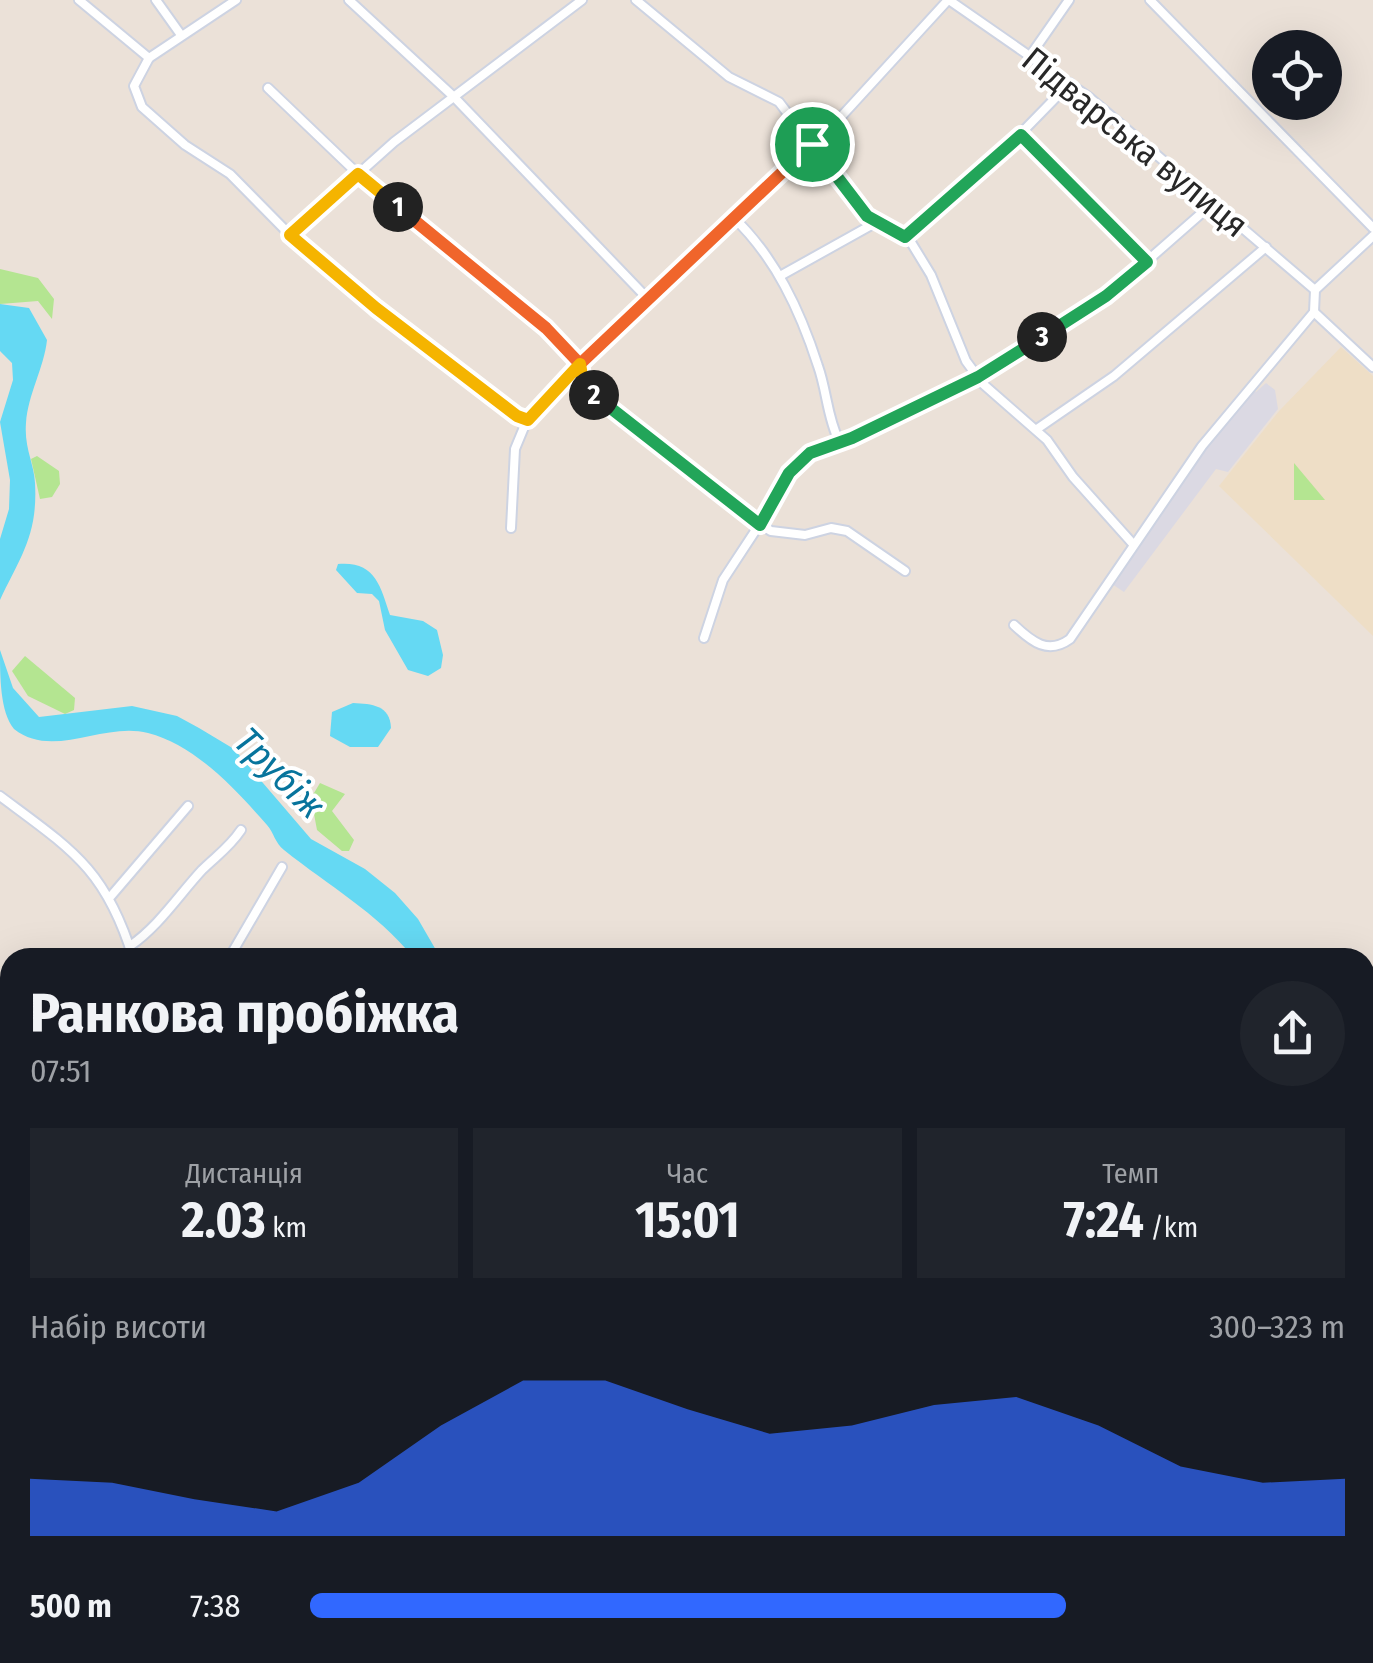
<!DOCTYPE html>
<html lang="uk">
<head>
<meta charset="utf-8">
<style>
	body { margin:0; font-family:"Fira Sans Condensed",sans-serif; background:#20242c; color:#f1f3f6; height:100vh; display:flex; flex-direction:column; font-size:38px; white-space:nowrap }
	* { box-sizing:border-box; margin:0 }
	p { font-size:32px; color:#9ea1a6 }
	.icon { flex:none; width:55px; height:55px; fill:none; stroke:currentColor; stroke-width:2; stroke-linecap:round; stroke-linejoin:round }
	.map { position:relative; flex:1; overflow:hidden }
	.side { position:absolute; left:0px; top:948px; width:1375px; height:718px; display:flex; flex-direction:column; background:#171b24; border-radius:30px 30px 0 0; box-shadow:0 10px 40px #0002 }
	.side>* { flex:none }
	.tools { position:absolute; left:1252px; top:30px; display:grid; gap:20px }
	.tools a { display:grid; place-items:center; width:90px; height:90px; border-radius:50%; background:#171b24; box-shadow:0 10px 40px #0002; font-size:50px }
	.pin { position:absolute; display:grid; place-items:center; width:85px; height:85px; color:#fff; margin:-42px; border:5px solid #fff; border-radius:50%; box-shadow:0 2px 10px #0007 }
	.km { position:absolute; width:50px; height:50px; margin:-25px; border-radius:50%; background:#222; color:#fff; font-size:28px; line-height:50px; text-align:center }
	.round { display:grid; place-items:center; flex:none; width:105px; height:105px; border-radius:52px; background:#20242c }
	.head { display:flex; align-items:center; justify-content:space-between; height:170px; padding:0 30px }
	h1 { font-size:55px; font-weight:700; line-height:75px }
	.figures { display:grid; grid-template-columns:repeat(3,1fr); gap:15px; height:170px; padding:10px 30px }
	.figures div { display:grid; align-content:center; border-radius:0px; background:#20242c; text-align:center }
	.figures b { font-size:50px; font-weight:700 }
	.figures small { font-size:28px; font-weight:400 }
	.figures p { font-size:28px }
	.chart { height:280px; padding:20px 30px }
	.chart p { display:flex; justify-content:space-between }
	.chart svg { width:100%; height:180px; margin-top:10px; fill:#3168ff; opacity:.7 }
	ul { padding:0 30px; list-style:none; font-size:32px }
	li { display:grid; grid-template-columns:160px 120px 1fr; align-items:center; height:75px }
	li i { height:25px; border-radius:12px; background:#3168ff }
	.map>svg:first-child { display:block }
	.industrial { fill:#dbd9e3 }
	.education { fill:#eedec6 }
	.green { fill:#b4e591 }
	.water { fill:#65d9f3 }
	.lines { fill:none; stroke-linecap:round; stroke-linejoin:round }
	.minor-casing { stroke:#cdd3e2; stroke-width:12 }
	.minor { stroke:#fff; stroke-width:8 }
	.split-1-casing { stroke:#fff; stroke-width:20 }
	.split-2-casing { stroke:#fff; stroke-width:20 }
	.split-3-casing { stroke:#fff; stroke-width:20 }
	.split-4-casing { stroke:#fff; stroke-width:20 }
	.split-1 { stroke:#f0652b; stroke-width:12 }
	.split-2 { stroke:#f5b400; stroke-width:12 }
	.split-3 { stroke:#22a559; stroke-width:12 }
	.split-4 { stroke:#22a559; stroke-width:12 }
	.labels { text-anchor:middle; stroke-width:8; stroke-linejoin:round; paint-order:stroke }
	.street-label { font-size:35px; fill:#282828; stroke:#fff }
	.water-label { font-size:38px; font-style:italic; fill:#07749c; stroke:#fff }
</style>
</head>
<body>
<div class="map">
<svg width="1373" height="1663" viewBox="0 0 1373 1663">
	<rect width="100%" height="100%" fill="#ebe1d8"/>
	<g class="industrial">
		<path d="M 1266,383 L 1275,390 L 1278,409 L 1228,472 L 1216,469 L 1124,592 L 1109,582 L 1202,446 L 1251,387 L 1256,392 Z"/>
		<path d="M 1114,1655 L 1282,1655 L 1289,1663 L 1115,1663 Z"/>
	</g>
	<path class="education" d="M 1341,347 L 1373,376 L 1373,636 L 1219,486 L 1279,411 Z"/>
	<g class="green">
		<path d="M 0,269 L 38,278 L 54,299 L 52,319 L 38,301 L 0,304 Z"/>
		<path d="M 37,456 L 59,471 L 60,484 L 52,497 L 40,499 L 31,459 Z"/>
		<path d="M 1294,463 L 1325,500 L 1294,500 Z"/>
		<path d="M 25,656 L 75,698 L 74,710 L 65,714 L 28,696 L 12,671 Z"/>
		<path d="M 320,783 L 345,794 L 332,811 L 354,840 L 349,851 L 342,851 L 317,830 L 311,798 Z"/>
		<path d="M 364,1655 L 551,1655 L 553,1663 L 366,1663 Z"/>
	</g>
	<g class="water">
		<path d="M 0,304 L 29,308 L 47,340 C 44,368 28,394 26,423 C 24,448 34,463 35,483 C 38,536 20,557 0,600 L 0,539 L 9,509 L 10,480 L 0,422 L 13,380 L 12,363 L 0,351 Z"/>
		<path d="M 338,564 C 375,561 380,585 390,615 L 423,621 L 437,630 L 443,655 L 441,668 L 428,676 L 408,670 L 385,630 L 379,601 L 372,594 L 357,593 L 336,570 Z"/>
		<path d="M 0,650 L 13,688 L 39,717 L 132,706 L 177,716 L 199,728 L 234,749 L 311,839 L 365,869 L 395,893 L 418,919 L 440,957 L 413,957 C 376,912 329,886 284,850 C 275,843 274,833 267,825 C 236,790 197,746 148,733 C 104,721 53,760 14,729 C 0,712 0,676 0,650 Z"/>
		<path d="M 353,703 C 372,704 390,705 391,728 L 378,747 L 350,747 L 330,736 L 332,712 Z"/>
	</g>
	<g class="lines">
		<defs>
			<g id="minor">
				<path d="M 79,0 L 149,58 L 236,0"/>
				<path d="M 156,0 L 181,35"/>
				<path d="M 349,0 L 454,97 L 647,298"/>
				<path d="M 636,0 L 729,77 L 779,102 L 859,208 L 885,230 L 909,239 L 931,275 L 966,361 L 983,384 L 1047,440 L 1073,477 L 1133,544"/>
				<path d="M 949,0 L 1090,98 L 1315,290"/>
				<path d="M 1150,0 L 1373,228"/>
				<path d="M 1030,56 L 1069,0"/>
				<path d="M 149,58 L 134,86 L 142,107 L 185,145 L 230,174 L 298,243 L 496,401 L 527,420"/>
				<path d="M 268,88 L 358,174 L 546,328 L 580,364 L 584,387 L 746,516 L 771,531 L 805,535 L 831,528 L 847,531 L 905,571"/>
				<path d="M 1021,135 L 1147,262"/>
				<path d="M 733,217 C 775,257 800,310 818,366 C 827,391 827,417 839,441"/>
				<path d="M 290,235 L 394,142 L 582,0"/>
				<path d="M 905,237 L 991,164 L 1070,83"/>
				<path d="M 780,276 L 875,223"/>
				<path d="M 1314,312 L 1315,290 L 1373,236"/>
				<path d="M 1314,312 L 1373,367"/>
				<path d="M 1037,429 L 1114,376 L 1266,247"/>
				<path d="M 511,528 L 515,449 L 527,420 L 647,298 L 828,131 L 948,0"/>
				<path d="M 1014,625 C 1032,642 1048,655 1070,639 L 1202,446 L 1314,312"/>
				<path d="M 704,638 L 723,580 L 803,458 L 977,377 L 1106,297 L 1212,204"/>
				<path d="M 0,796 C 71,849 106,869 133,958"/>
				<path d="M 111,896 L 188,806"/>
				<path d="M 130,946 C 159,926 178,896 202,870 C 216,856 229,848 241,830"/>
				<path d="M 229,958 L 282,867"/>
				<path d="M 350,958 L 354,955"/>
				<path d="M 0,984 L 10,989"/>
				<path d="M 0,1159 L 10,1162"/>
				<path d="M 0,1333 L 10,1332"/>
				<path d="M 0,1526 L 10,1520"/>
				<path d="M 110,1655 L 121,1663"/>
				<path d="M 352,1655 L 354,1663"/>
				<path d="M 561,1655 L 564,1663"/>
				<path d="M 729,1655 L 731,1663"/>
				<path d="M 950,1655 L 953,1663"/>
				<path d="M 0,1658 L 10,1641"/>
				<path d="M 195,1663 L 201,1655"/>
				<path d="M 987,1663 L 1015,1655"/>
			</g>
		</defs>
		<use href="#minor" class="minor-casing"/>
		<use href="#minor" class="minor"/>
	</g>
	<g class="lines">
		<defs>
			<path id="split-1" d="M 398,207 L 546,328 L 580,364 L 812,144"/>
			<path id="split-2" d="M 398,207 L 358,174 L 290,235 L 376,308 L 517,416 L 528,420 L 580,364 L 584,387 L 594,395"/>
			<path id="split-3" d="M 594,395 L 760,525 L 789,473 L 810,453 L 852,438 L 978,377 L 1042,337"/>
			<path id="split-4" d="M 812,144 L 867,216 L 905,237 L 1021,135 L 1147,262 L 1106,296 L 1042,337"/>
		</defs>
		<use href="#split-1" class="split-1-casing"/>
		<use href="#split-2" class="split-2-casing"/>
		<use href="#split-3" class="split-3-casing"/>
		<use href="#split-4" class="split-4-casing"/>
		<use href="#split-1" class="split-1"/>
		<use href="#split-2" class="split-2"/>
		<use href="#split-3" class="split-3"/>
		<use href="#split-4" class="split-4"/>
	</g>
	<g class="labels">
		<g class="street-label">
			<text transform="translate(1135 142) rotate(39)" y="12">Підварська вулиця</text>
		</g>
		<g class="water-label">
			<text transform="translate(280 773) rotate(45)" y="13">Трубіж</text>
		</g>
	</g>
</svg>
<div class="tools">
<a><svg class="icon" aria-label="locate" viewBox="0 0 24 24"><circle cx="12" cy="12" r="6"/><path d="M12 2v4M12 18v4M2 12h4M18 12h4"/></svg></a>
</div>
<div class="pin" style="left:812px;top:144px;background:#1e9e55"><svg class="icon" aria-label="arrive" viewBox="0 0 24 24"><path d="M6 21V4h12l-3 4 3 4H6"/></svg></div>
<b class="km" style="left:398px;top:207px">1</b>
<b class="km" style="left:594px;top:395px">2</b>
<b class="km" style="left:1042px;top:337px">3</b>
<section class="side">
<div class="head"><div><h1>Ранкова пробіжка</h1><p>07:51</p></div><a class="round"><svg class="icon" aria-label="share" viewBox="0 0 24 24"><path d="M12 15V3M7 8l5-5 5 5M5 13v7h14v-7"/></svg></a></div>
<div class="figures">
<div><p>Дистанція</p><b>2.03<small> km</small></b></div>
<div><p>Час</p><b>15:01</b></div>
<div><p>Темп</p><b>7:24<small> /km</small></b></div>
</div>
<div class="chart"><p><span>Набір висоти</span>300–323 m</p>
<svg viewBox="0 0 160 44" preserveAspectRatio="none"><path d="M0 44V30L10 31L20 35L30 38L40 31L50 17L60 6L70 6L80 13L90 19L100 17L110 12L120 10L130 17L140 27L150 31L160 30V44z"/></svg>
</div>
<ul>
<li><b>500 m</b>7:38<i style="width:73%"></i></li>
</ul>
</section>
</div>
</body>
</html>
